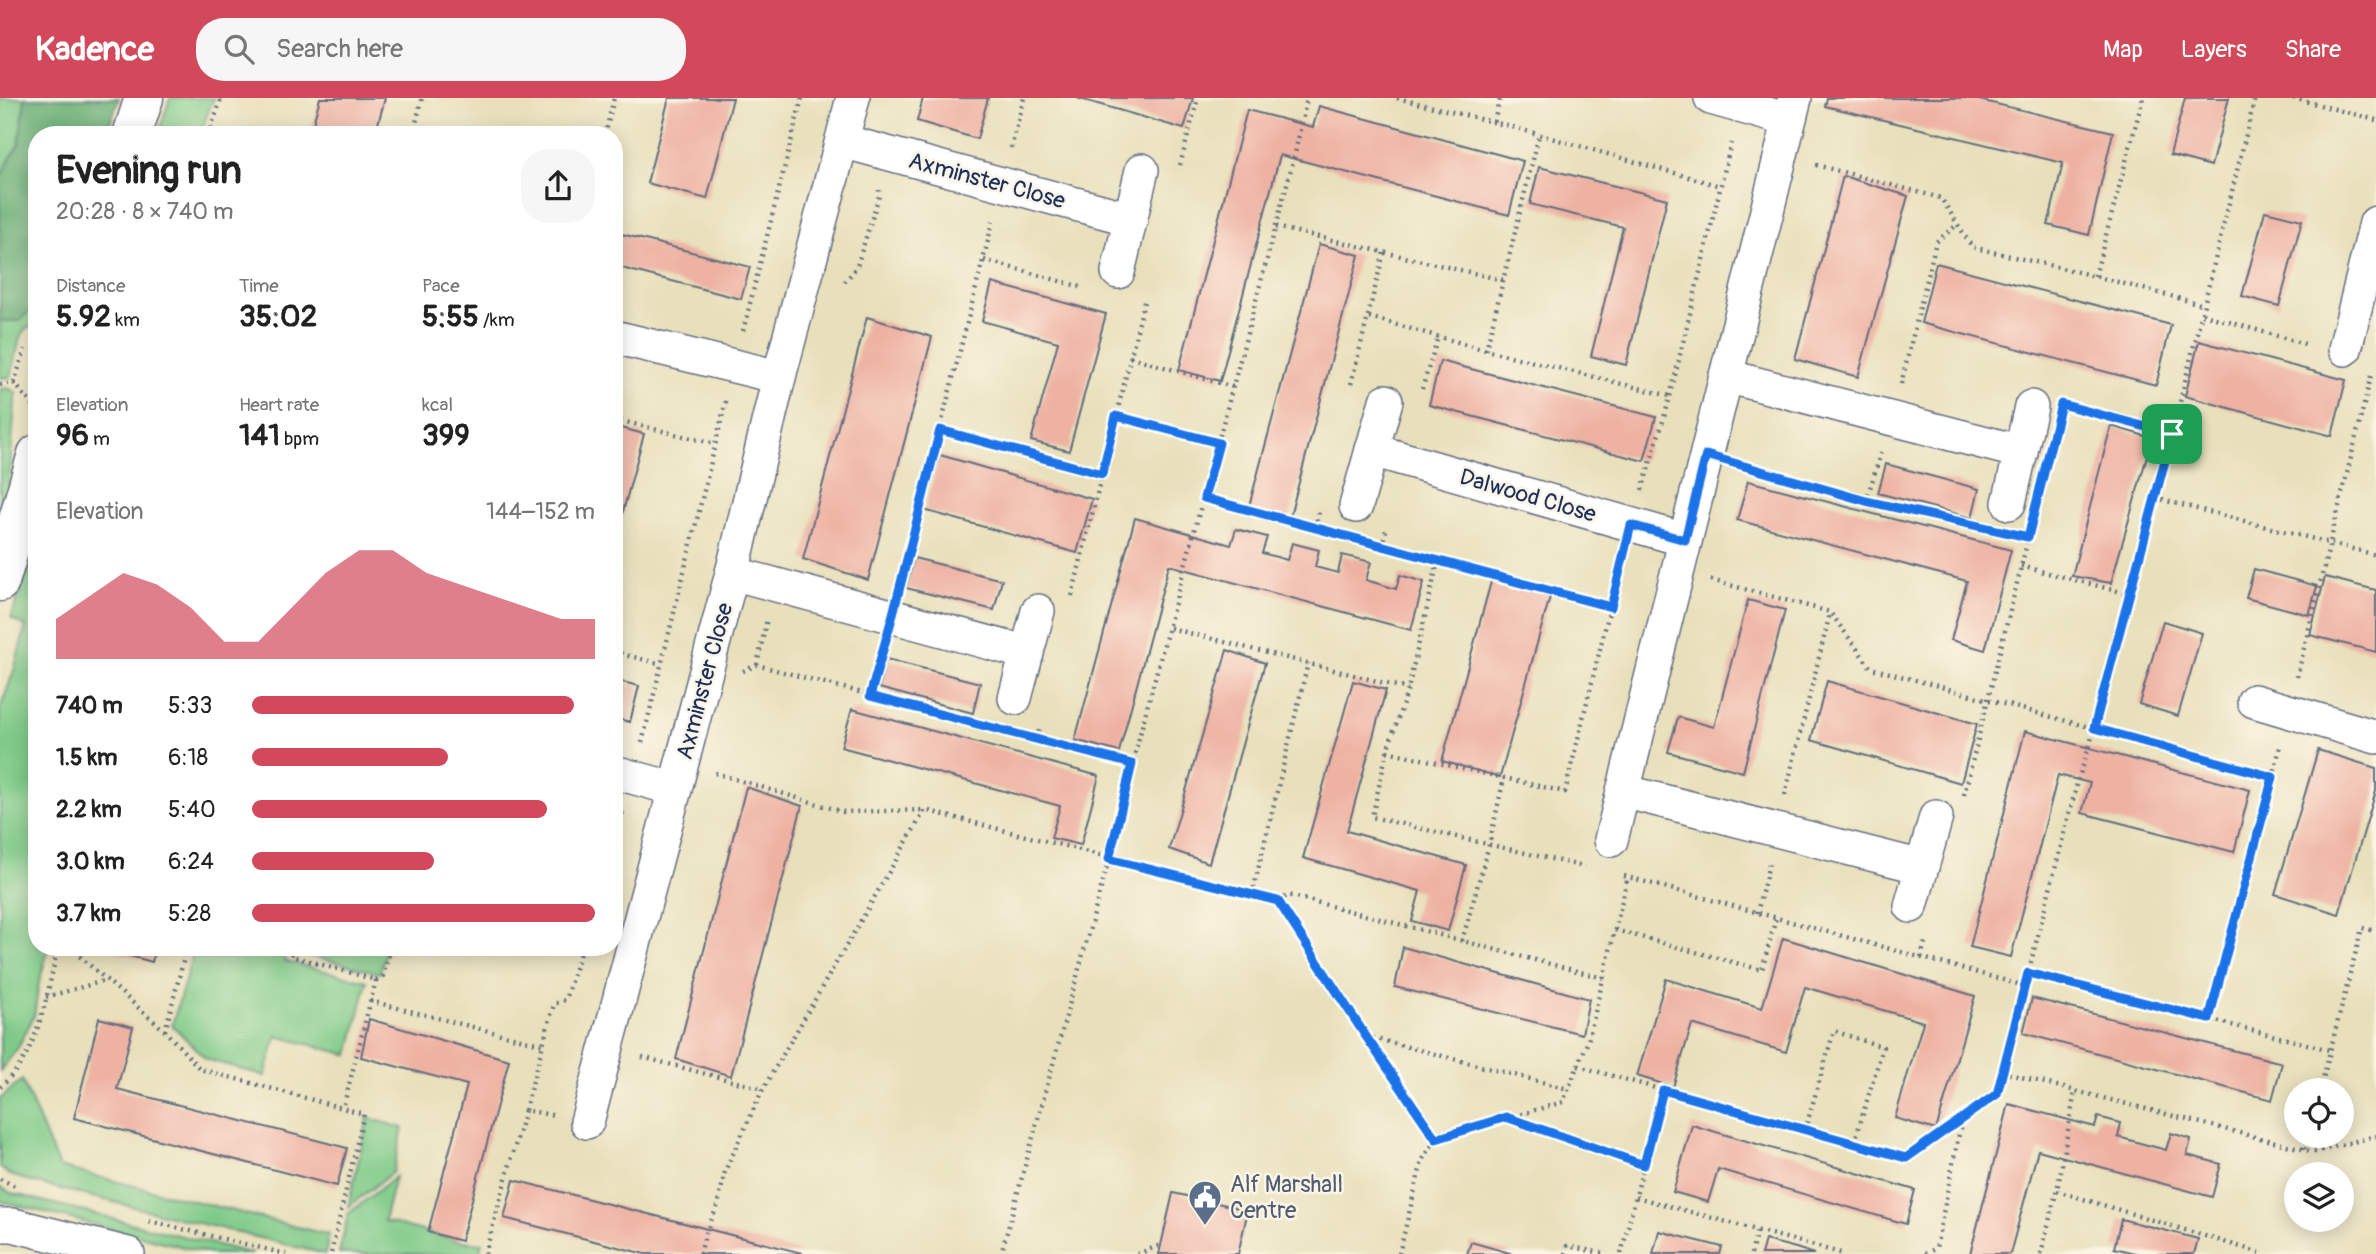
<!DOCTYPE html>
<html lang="en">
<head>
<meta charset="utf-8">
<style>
	body { margin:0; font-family:Pangolin,sans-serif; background:#f6f6f6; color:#222; height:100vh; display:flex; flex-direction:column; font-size:26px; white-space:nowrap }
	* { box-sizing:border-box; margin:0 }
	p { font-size:23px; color:#767676 }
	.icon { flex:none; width:38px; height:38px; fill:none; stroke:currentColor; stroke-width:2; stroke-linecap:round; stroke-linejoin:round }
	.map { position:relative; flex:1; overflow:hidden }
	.details { position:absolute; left:28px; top:28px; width:595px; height:830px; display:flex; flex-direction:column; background:#fff; border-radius:28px; box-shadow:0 4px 18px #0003 }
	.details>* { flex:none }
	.tools { position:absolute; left:2284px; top:980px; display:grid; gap:14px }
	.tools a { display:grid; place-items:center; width:70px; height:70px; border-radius:50%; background:#fff; box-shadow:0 4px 18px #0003; font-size:35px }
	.pin { position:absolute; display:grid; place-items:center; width:60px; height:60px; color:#fff; margin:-30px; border-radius:14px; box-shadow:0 4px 10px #0006 }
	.round { display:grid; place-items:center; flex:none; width:74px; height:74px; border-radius:28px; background:#f6f6f6 }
	.headline { display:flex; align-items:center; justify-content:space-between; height:119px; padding:0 28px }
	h1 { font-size:38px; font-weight:700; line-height:52px }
	.figures { display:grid; grid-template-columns:repeat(3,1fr); gap:10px; height:119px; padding:7px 28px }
	.figures div { display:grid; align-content:center }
	.figures b { font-size:30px; font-weight:700 }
	.figures small { font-size:19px; font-weight:400 }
	.figures p { font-size:19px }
	.chart { height:196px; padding:14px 28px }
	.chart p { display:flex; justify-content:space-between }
	.chart svg { width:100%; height:126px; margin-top:7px; fill:#d1495b; opacity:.7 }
	ul { padding:0 28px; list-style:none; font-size:23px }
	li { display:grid; grid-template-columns:112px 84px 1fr; align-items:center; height:52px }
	li i { height:18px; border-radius:9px; background:#d1495b }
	header { display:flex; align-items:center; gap:42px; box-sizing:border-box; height:98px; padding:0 35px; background:#d1495b; color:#fff }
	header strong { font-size:33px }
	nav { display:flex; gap:38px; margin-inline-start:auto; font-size:24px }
	.search { width:490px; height:63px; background:#f6f6f6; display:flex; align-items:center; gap:18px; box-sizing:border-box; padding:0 24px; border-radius:28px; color:#767676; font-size:26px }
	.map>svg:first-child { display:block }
	.green { fill:#7fca88; stroke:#4d7c73; stroke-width:2 }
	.forest { fill:#67ae74; stroke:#416e69; stroke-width:2 }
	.building { fill:#eeb2a3 }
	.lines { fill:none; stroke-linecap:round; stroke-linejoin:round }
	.minor-casing { stroke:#636d7f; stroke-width:36 }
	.tertiary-casing { stroke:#636d7f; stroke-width:41 }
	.path { stroke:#636d7f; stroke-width:4.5; stroke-dasharray:2 5; stroke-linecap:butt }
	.minor { stroke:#fff; stroke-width:33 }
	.tertiary { stroke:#fff; stroke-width:38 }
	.route-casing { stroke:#fff; stroke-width:14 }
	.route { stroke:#1a73e8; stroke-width:9 }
	.labels { text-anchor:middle; stroke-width:5; stroke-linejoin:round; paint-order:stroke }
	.street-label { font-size:23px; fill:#1b2f5e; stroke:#fcf5e5 }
	.service-label { font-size:23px; fill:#4e5e75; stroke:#fcf5e5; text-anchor:start }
</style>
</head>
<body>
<header>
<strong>Kadence</strong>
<div class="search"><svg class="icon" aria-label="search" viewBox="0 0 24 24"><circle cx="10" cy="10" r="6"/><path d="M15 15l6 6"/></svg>Search here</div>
<nav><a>Map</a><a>Layers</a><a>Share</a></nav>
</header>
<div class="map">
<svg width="2376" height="1156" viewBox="0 0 2376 1156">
	<rect width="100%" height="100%" fill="#fcf5e5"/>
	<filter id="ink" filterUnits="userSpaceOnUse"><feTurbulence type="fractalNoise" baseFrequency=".0143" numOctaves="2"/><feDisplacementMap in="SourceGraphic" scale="14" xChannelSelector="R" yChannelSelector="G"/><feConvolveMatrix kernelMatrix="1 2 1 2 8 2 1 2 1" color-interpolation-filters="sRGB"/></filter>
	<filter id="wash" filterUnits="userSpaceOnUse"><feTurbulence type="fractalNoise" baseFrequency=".00686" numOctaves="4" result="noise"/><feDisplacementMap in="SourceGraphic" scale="28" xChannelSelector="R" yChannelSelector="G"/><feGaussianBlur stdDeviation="1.57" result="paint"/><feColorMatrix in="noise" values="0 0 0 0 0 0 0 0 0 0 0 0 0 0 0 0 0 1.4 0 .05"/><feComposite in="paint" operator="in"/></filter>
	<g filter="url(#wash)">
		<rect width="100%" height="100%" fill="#e8e0bb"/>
		<g class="green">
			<path d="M 0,0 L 119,0 L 106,37 L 37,37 L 37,227 L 25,231 L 20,240 L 11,279 L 0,280 Z"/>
			<path d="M 170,0 L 214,0 L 199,37 L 158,37 Z"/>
			<path d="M 7,290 L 16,294 L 8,396 L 0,419 L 0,291 Z"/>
			<path d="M 37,455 L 37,849 L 49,849 L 39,885 L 34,918 L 17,951 L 0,973 L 0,612 L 14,572 L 26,528 L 11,521 L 24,481 Z"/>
			<path d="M 195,849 L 287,849 L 284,863 L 367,883 L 349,957 L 277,938 L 265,978 L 206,961 L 172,927 Z"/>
			<path d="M 301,849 L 387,849 L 380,875 L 300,855 Z"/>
			<path d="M 22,982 L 59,1069 L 329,1137 L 325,1156 L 32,1084 L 8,1076 L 0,1069 L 0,1001 Z"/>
			<path d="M 368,1020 L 403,1030 L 393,1074 L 348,1109 Z"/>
			<path d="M 395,1079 L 384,1123 L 461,1143 L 482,1145 L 479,1156 L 339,1156 L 348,1116 Z"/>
			<path d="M 0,1089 L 11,1095 L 253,1156 L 211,1156 L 0,1103 Z"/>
		</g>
		<path class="forest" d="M 25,0 L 119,0 L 106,37 L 37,37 L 37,206 L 19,223 L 0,223 L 0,79 L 19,45 Z"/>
		<g id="blocks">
			<g class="building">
				<path d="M 320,0 L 385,0 L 375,37 L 310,37 Z"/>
				<path d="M 669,0 L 733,0 L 707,101 L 647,85 Z"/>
				<path d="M 923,0 L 988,0 L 977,41 L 917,23 Z"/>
				<path d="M 1077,0 L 1193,0 L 1184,31 Z"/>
				<path d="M 1827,0 L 1971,0 L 2113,34 L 2089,137 L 2048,127 L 2063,65 L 1825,8 Z"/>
				<path d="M 2185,0 L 2229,0 L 2211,68 L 2170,57 Z"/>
				<path d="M 1319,8 L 1523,63 L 1509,117 L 1280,57 L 1220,283 L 1179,272 L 1247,12 L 1313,29 Z"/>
				<path d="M 1539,69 L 1667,101 L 1626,267 L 1591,258 L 1623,129 L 1530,106 Z"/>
				<path d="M 1843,78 L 1908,98 L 1858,279 L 1795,261 Z"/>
				<path d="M 2265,113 L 2302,122 L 2279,208 L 2242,198 Z"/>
				<path d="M 614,134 L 750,169 L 741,201 L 614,168 Z"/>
				<path d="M 1319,146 L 1359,157 L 1289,422 L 1248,412 Z"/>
				<path d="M 1936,165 L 2171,227 L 2156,287 L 1921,225 Z"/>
				<path d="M 992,185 L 1106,216 L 1069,353 L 1031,343 L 1058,244 L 982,223 Z"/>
				<path d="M 867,219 L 932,239 L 868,482 L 803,461 Z"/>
				<path d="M 2199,243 L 2346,282 L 2332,338 L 2185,298 Z"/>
				<path d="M 1440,263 L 1656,319 L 1644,363 L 1429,307 Z"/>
				<path d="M 614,328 L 644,336 L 615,443 L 614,443 Z"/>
				<path d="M 2111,328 L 2152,340 L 2111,485 L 2072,478 Z"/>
				<path d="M 940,357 L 1092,401 L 1077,455 L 924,412 Z"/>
				<path d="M 1886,366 L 1979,391 L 1972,420 L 1878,395 Z"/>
				<path d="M 1748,383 L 2011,452 L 1985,552 L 1951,542 L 1967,483 L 1737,422 Z"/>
				<path d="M 1135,420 L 1231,447 L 1236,431 L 1267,439 L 1262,455 L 1287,462 L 1292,445 L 1319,452 L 1315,469 L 1338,475 L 1342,457 L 1371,464 L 1366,482 L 1396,491 L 1400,477 L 1424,484 L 1411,532 L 1169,467 L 1119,654 L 1075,642 Z"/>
				<path d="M 914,460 L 1002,482 L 994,512 L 906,490 Z"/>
				<path d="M 2254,471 L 2317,488 L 2309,517 L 2246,500 Z"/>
				<path d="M 2325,479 L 2376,492 L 2376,554 L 2310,537 Z"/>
				<path d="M 1492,480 L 1551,495 L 1500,679 L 1442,663 Z"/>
				<path d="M 1748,502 L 1785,512 L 1743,674 L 1668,654 L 1678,619 L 1714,629 Z"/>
				<path d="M 2163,523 L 2202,535 L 2178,618 L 2139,606 Z"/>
				<path d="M 1227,552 L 1265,565 L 1209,765 L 1169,751 Z"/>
				<path d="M 886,561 L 980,585 L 973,615 L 879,590 Z"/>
				<path d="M 614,582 L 639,588 L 630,624 L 614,620 Z"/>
				<path d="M 1353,583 L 1386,592 L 1347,733 L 1466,767 L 1448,833 L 1412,823 L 1420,793 L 1303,760 Z"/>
				<path d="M 1827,583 L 1977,626 L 1961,685 L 1811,642 Z"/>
				<path d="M 852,611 L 1099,678 L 1081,747 L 1051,740 L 1060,708 L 841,649 Z"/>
				<path d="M 2025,633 L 2250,692 L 2234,754 L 2082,715 L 2090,685 L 2058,677 L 2011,859 L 1970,849 Z"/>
				<path d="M 2318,652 L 2376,670 L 2376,693 L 2339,816 L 2275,796 Z"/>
				<path d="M 746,689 L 802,708 L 731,978 L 676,961 Z"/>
				<path d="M 1783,840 L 1975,898 L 1936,1032 L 1895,1020 L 1923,924 L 1805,889 L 1786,954 L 1692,926 L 1673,989 L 1637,978 L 1666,881 L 1762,910 Z"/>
				<path d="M 117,849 L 156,849 L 152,864 L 116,854 Z"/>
				<path d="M 1403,849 L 1589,901 L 1582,936 L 1395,889 Z"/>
				<path d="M 2032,900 L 2282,965 L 2272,1002 L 2023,935 Z"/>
				<path d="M 99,920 L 133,929 L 117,991 L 347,1050 L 337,1088 L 74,1020 Z"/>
				<path d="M 369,921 L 509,962 L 461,1143 L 428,1134 L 467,987 L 361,959 Z"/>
				<path d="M 2009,1006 L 2095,1029 L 2098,1019 L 2121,1025 L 2118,1039 L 2166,1052 L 2171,1035 L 2191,1041 L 2187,1057 L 2221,1066 L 2212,1099 L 2038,1052 L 2010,1156 L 1970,1156 Z"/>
				<path d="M 1692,1027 L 1915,1092 L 1906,1126 L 1718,1071 L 1708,1104 L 1673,1094 Z"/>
				<path d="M 514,1082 L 802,1155 L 802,1156 L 645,1156 L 504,1120 Z"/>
				<path d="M 1173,1095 L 1248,1112 L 1238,1156 L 1159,1156 Z"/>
				<path d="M 2121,1121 L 2198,1141 L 2194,1156 L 2139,1156 L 2114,1150 Z"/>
				<path d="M 1659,1133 L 1722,1149 L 1720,1156 L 1653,1156 Z"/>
				<path d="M 1765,1142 L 1796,1150 L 1814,1156 L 1761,1156 Z"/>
				<path d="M 1471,1144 L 1510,1155 L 1509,1156 L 1467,1156 Z"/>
			</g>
		</g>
	</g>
	<g filter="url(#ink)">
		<use href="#blocks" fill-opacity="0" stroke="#636d7f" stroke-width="2"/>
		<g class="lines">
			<defs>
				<g id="minor">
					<path d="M 1711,0 L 1789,22"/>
					<path d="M 842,43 L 1131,121"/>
					<path d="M 1118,174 L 1142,72"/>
					<path d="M 614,239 L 779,279"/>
					<path d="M 2345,251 L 2376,125"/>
					<path d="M 1726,278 L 2021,354"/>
					<path d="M 1372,352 L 1685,442"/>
					<path d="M 2009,405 L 2031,309"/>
					<path d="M 1356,408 L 1386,303"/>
					<path d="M 732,475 L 1027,555"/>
					<path d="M 1015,600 L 1038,513"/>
					<path d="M 2254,603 L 2376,639"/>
					<path d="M 614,674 L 675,691"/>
					<path d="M 1623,693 L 1922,769"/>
					<path d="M 1611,742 L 1795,0"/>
					<path d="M 1911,808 L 1936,719"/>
					<path d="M 587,1024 L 732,475 L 779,279 L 853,0"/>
					<path d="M 0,1127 L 13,1127 L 128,1156"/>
				</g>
				<g id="tertiary">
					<path d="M 132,37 L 144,0"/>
					<path d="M 0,484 L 37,356"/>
				</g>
			</defs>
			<use href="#minor" class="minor-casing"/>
			<use href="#tertiary" class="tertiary-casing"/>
			<g class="path">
				<path d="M 1397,0 L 1509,28 L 1720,88"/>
				<path d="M 2293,0 L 2376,22"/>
				<path d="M 1494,24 L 1500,0"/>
				<path d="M 208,37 L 222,0"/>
				<path d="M 413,37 L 422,0"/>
				<path d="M 605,37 L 614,0"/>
				<path d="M 1011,50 L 1024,0"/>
				<path d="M 1180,67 L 1198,0"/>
				<path d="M 1816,67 L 1941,100 L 1972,149 L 2095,178 L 2204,207"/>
				<path d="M 1276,129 L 1503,182"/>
				<path d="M 984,162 L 1085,190"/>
				<path d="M 2095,178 L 2143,0"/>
				<path d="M 845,184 L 857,168 L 879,98 L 879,92"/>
				<path d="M 2202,216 L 2308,247"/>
				<path d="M 1369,219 L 1486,252 L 1670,298"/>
				<path d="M 743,233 L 802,0"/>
				<path d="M 1486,252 L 1539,37"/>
				<path d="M 1130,259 L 1233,289"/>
				<path d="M 14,285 L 37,312"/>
				<path d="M 1351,286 L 1384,154"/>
				<path d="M 1901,286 L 1936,144 L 1958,126"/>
				<path d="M 0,287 L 14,285 L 25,251"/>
				<path d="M 1422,291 L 1438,239"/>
				<path d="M 2067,308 L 2172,336"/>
				<path d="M 1116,318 L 1219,345"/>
				<path d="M 614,321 L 715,346"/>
				<path d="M 940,333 L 1102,376"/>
				<path d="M 1741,367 L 1866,403 L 1979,428"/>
				<path d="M 1642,392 L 1669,303 L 1731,45"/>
				<path d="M 1204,400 L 1328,434"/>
				<path d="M 2155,400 L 2376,457"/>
				<path d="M 1866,403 L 1881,355"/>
				<path d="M 1315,430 L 1319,413"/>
				<path d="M 1367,444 L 1611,509"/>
				<path d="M 1382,448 L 1386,432"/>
				<path d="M 1438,463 L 1408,591 L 1387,653 L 1372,719 L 1585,769"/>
				<path d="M 2021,468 L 2129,496"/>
				<path d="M 1711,482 L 1830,514 L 1871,570 L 2273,679 L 2209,921"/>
				<path d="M 901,484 L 993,123"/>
				<path d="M 1072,498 L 1145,200"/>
				<path d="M 1170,530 L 1408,591"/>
				<path d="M 614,554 L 661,566"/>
				<path d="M 757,567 L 767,521"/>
				<path d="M 743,573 L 757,567 L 991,629"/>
				<path d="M 2297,579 L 2371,278"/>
				<path d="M 870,598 L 883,554"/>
				<path d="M 1020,637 L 1132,666"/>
				<path d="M 1037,641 L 1040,629"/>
				<path d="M 642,645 L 726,303"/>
				<path d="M 1387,653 L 1565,694 L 1622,461"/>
				<path d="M 715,675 L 844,714 L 925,712"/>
				<path d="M 2273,679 L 2280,649"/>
				<path d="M 1785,697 L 1830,515"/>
				<path d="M 1964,697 L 2029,437"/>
				<path d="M 614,743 L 623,714"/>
				<path d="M 1624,778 L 2025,888"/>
				<path d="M 1252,797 L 1308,565"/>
				<path d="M 1278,803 L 1289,797 L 1603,880"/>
				<path d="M 1757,815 L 1769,766"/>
				<path d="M 1615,832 L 1762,872 L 1776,820"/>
				<path d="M 1462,843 L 1489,747 L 1504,680"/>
				<path d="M 69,849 L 165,933 L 200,971 L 364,1016 L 331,1156"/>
				<path d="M 294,849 L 291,858 L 376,882 L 343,1010"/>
				<path d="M 1921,860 L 1926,840"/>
				<path d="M 2028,875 L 2330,952"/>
				<path d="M 376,882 L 383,878 L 391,849"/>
				<path d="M 46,899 L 107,882"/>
				<path d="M 370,903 L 544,947"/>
				<path d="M 165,933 L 187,849"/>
				<path d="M 1366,938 L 1568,991"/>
				<path d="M 642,959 L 763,991"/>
				<path d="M 1578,968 L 1906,1061 L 1997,996 L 2078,682 L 2089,650 L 2172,336 L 2255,0"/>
				<path d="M 2002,974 L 2314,1054 L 2376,1038"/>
				<path d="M 0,989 C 39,957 47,895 58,849"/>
				<path d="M 2320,992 L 2362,830 L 2376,833"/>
				<path d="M 525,1012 L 554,906 L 565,902 L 582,849"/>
				<path d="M 1507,1020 L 1644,1067"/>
				<path d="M 1805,1032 L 1834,933 L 1883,949 L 1854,1046"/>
				<path d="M 2304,1051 L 2308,1038"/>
				<path d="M 0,1081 L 15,1088"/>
				<path d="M 2057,1093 L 2264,1156"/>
				<path d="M 1636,1099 L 1844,1156"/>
				<path d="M 149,1123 L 286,1156"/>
				<path d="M 485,1156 L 525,1012 L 552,1017"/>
				<path d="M 700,1156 L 705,1137 L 718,1107 L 725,1073 L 763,991 L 925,712 L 1278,803 L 1365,937 L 1436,1041"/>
				<path d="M 1001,1156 L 1109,761 L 1132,666 L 1294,60 L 1307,0"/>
				<path d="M 1137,1156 L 1161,1147"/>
				<path d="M 1399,1156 L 1422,1063 L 1436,1041 L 1563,1004 L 1588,943 L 1628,778"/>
				<path d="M 1565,1156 L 1567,1148 L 1607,1156"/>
				<path d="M 1621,1156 L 1663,992"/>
				<path d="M 1751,1156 L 1757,1132"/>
				<path d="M 1925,1156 L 1936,1150 L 1962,1021"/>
				<path d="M 2041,1156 L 2059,1083 L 2075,993"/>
			</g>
			<use href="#minor" class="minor"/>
			<use href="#tertiary" class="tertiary"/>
		</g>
	</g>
	<g class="lines" filter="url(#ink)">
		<defs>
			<path id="route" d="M 2061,306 L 2172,336 L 2094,630 L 2273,679 L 2209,921 L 2028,875 L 1997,996 L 1906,1060 L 1663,992 L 1644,1067 L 1506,1019 L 1436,1041 L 1365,937 L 1278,803 L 1109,761 L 1132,666 L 870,598 L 892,520 L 940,332 L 1102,376 L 1116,318 L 1219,345 L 1204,400 L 1611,509 L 1631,427 L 1685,442 L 1706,357 L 1866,403 L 2028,439 Z"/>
		</defs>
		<use href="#route" class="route-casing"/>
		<use href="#route" class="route"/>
	</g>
	<defs>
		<symbol id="civic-pin" viewBox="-11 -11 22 30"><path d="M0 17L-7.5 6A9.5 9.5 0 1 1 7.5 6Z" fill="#5c6f8a" stroke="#fcf5e5"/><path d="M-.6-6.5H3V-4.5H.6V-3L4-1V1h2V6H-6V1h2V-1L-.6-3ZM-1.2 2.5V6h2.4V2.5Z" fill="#fff"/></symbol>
	</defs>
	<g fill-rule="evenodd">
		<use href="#civic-pin" x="1186" y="1080" width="38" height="52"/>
	</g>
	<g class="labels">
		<g class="street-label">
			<text transform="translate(987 82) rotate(15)" y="8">Axminster Close</text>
			<text transform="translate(1528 397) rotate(16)" y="8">Dalwood Close</text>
			<text transform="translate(704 583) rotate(-75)" y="8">Axminster Close</text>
		</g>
		<g class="service-label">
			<text x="1230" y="1094">Alf Marshall<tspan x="1230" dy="26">Centre</tspan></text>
		</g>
	</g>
</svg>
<div class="tools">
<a><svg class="icon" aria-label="locate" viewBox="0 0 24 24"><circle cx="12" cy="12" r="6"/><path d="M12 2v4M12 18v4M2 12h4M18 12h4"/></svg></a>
<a><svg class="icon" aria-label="layers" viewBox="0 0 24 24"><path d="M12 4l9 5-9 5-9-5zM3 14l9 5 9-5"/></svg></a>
</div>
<div class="pin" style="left:2172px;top:336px;background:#1e9e55"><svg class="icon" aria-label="arrive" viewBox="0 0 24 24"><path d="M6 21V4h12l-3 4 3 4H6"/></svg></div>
<section class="details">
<div class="headline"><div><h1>Evening run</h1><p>20:28 · 8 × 740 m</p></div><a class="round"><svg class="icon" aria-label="share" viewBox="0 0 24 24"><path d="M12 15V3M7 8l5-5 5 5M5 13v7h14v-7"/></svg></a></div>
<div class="figures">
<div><p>Distance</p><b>5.92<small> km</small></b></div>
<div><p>Time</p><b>35:02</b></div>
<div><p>Pace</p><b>5:55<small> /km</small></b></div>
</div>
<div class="figures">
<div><p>Elevation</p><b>96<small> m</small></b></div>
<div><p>Heart rate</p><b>141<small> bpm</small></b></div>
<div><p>kcal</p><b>399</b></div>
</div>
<div class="chart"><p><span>Elevation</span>144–152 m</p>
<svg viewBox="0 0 160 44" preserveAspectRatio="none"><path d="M0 44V30L10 22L20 14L30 18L40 26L50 38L60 38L70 26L80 14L90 6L100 6L110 14L120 18L130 22L140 26L150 30L160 30V44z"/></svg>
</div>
<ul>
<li><b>740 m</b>5:33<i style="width:94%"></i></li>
<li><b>1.5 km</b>6:18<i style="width:57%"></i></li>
<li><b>2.2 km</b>5:40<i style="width:86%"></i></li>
<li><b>3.0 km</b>6:24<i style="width:53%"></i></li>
<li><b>3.7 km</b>5:28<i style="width:100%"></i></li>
</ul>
</section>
</div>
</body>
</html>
